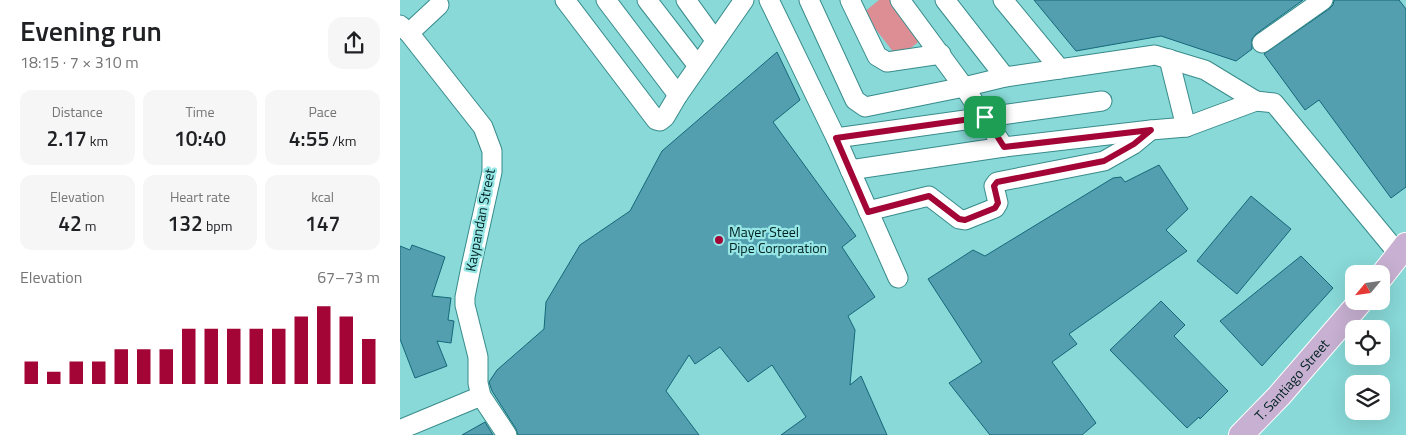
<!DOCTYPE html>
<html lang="en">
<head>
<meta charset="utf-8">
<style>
	body { margin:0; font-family:"Titillium Web",sans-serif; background:#f6f6f6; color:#202124; height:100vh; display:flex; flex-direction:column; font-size:19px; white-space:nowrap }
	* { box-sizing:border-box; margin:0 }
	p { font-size:16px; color:#757577 }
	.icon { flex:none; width:28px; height:28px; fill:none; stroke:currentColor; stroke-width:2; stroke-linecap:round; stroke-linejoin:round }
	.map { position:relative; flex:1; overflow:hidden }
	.drawer { display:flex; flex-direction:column; background:#fff; width:400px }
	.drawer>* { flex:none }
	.needle { width:32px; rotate:241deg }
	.controls { position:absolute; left:945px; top:265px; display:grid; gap:10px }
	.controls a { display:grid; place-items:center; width:45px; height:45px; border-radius:10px; background:#fff; box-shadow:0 5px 20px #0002; font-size:25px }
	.pin { position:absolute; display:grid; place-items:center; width:42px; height:42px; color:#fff; margin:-21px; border-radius:10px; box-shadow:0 2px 8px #0006 }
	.round { display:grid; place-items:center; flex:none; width:52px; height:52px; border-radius:15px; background:#f6f6f6 }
	.summary { display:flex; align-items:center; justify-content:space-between; height:85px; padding:0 20px }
	h1 { font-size:28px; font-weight:600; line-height:38px }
	.stats { display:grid; grid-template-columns:repeat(3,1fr); gap:8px; height:85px; padding:5px 20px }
	.stats div { display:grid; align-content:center; border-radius:12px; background:#f6f6f6; text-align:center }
	.stats b { font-size:21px; font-weight:600 }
	.stats small { font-size:14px; font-weight:400 }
	.stats p { font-size:14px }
	.chart { height:140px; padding:10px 20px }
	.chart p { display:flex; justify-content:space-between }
	.chart svg { width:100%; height:90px; margin-top:5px; stroke:#a30536; stroke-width:6 }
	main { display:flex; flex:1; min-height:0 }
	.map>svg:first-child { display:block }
	.grass { fill:#dc8e94 }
	.building { fill:#539eaf; stroke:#146879 }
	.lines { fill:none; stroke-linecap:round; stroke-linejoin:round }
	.minor-casing { stroke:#398b8b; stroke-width:21 }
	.major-casing { stroke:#fff; stroke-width:26 }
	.minor { stroke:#fff; stroke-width:19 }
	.major { stroke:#c7b0d1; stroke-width:24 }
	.route-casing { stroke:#fff; stroke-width:10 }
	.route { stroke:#a30536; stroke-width:6 }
	.poi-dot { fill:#a30536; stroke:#95e6e5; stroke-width:2 }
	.labels { text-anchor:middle; stroke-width:4.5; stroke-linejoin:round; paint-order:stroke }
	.street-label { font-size:14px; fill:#022; stroke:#95e6e5 }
	.poi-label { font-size:14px; fill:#022; stroke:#95e6e5; text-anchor:start }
</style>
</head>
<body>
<main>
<section class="drawer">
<div class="summary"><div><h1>Evening run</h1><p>18:15 · 7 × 310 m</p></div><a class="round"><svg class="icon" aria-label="share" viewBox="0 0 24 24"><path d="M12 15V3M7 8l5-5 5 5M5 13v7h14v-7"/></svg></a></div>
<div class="stats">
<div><p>Distance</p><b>2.17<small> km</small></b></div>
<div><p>Time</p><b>10:40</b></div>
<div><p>Pace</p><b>4:55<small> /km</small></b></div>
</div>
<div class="stats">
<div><p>Elevation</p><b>42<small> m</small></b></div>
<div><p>Heart rate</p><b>132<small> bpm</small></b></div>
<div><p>kcal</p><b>147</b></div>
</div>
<div class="chart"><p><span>Elevation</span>67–73 m</p>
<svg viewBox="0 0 160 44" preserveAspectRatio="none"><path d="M5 44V33M15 44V38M25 44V33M35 44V33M45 44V27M55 44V27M65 44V27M75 44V17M85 44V17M95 44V17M105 44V17M115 44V17M125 44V11M135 44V6M145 44V11M155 44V22"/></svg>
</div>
</section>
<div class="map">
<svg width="1006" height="435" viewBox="0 0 1006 435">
	<rect width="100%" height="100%" fill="#88d9d8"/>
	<path class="grass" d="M 479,0 L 490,0 L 521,40 L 498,58 L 463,13 Z"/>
	<g class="building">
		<path d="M 634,0 L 903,0 L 856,34 L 852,39 L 852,49 L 836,61 L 761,36 L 676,51 Z"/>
		<path d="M 934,0 L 999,0 L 1006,9 L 1006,187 L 991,198 L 919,100 L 905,110 L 864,54 L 929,9 L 933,5 Z"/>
		<path d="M 377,52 L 400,100 L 373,122 L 456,236 L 442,247 L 475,297 L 448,316 L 455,330 L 450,385 L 461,376 L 487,435 L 381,435 L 406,417 L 372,365 L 348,382 L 320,347 L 295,364 L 289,355 L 266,391 L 299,435 L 118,435 L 116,429 L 92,391 L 89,382 L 97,370 L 144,329 L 146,302 L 180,245 L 230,211 L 262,151 Z"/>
		<path d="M 759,165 L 788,209 L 766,230 L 787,251 L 669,334 L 677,344 L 652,362 L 696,423 L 682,435 L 590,435 L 549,383 L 582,362 L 528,279 L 573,250 L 585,256 L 713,178 L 721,177 L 725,182 Z"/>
		<path d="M 851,196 L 891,229 L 837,294 L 797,261 Z"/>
		<path d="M 12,245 L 45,257 L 32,296 L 51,298 L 48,320 L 54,321 L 51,343 L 37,341 L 47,366 L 15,378 L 0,339 L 0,246 L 10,250 Z"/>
		<path d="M 901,256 L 933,288 L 862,366 L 820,321 Z"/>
		<path d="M 761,301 L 785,325 L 774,336 L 828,391 L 800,419 L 799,417 L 787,428 L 710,350 Z"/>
		<path d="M 85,422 L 93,435 L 62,435 Z"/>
	</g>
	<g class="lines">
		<defs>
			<g id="minor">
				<path d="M 165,0 L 256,120 L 260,121 L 265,117 L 278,95 L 344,0"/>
				<path d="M 206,0 L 278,95"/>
				<path d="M 247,0 L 298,66"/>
				<path d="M 286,0 L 315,40"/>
				<path d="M 369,0 L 436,138 L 498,278"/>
				<path d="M 409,0 L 455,100 L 465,107 L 564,87 L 605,77 L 755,55 L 805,70 L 856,101"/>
				<path d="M 450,0 L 477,56 L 487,62 L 541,54"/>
				<path d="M 500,0 L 564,87 L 604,147"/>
				<path d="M 545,0 L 605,77"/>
				<path d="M 603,0 L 660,69"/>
				<path d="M 0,25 L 9,33 L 83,127 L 92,151 L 92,172 L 71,267 L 65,297 L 65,305 L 78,357 L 78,383 L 81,396 L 107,435"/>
				<path d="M 9,33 L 39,5"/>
				<path d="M 862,43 L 923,0"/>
				<path d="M 769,59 L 786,127"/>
				<path d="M 436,138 L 702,101"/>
				<path d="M 450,170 L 604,147 L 751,130 L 786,127 L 856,101 L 874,103 L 992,246 L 1000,254"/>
				<path d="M 468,211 L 529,196 L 559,219 L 565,220 L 595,208 L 598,203 L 594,186 L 597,182 L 704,161 L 734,144 L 751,130"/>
				<path d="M 4,428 L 81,396"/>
			</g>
			<g id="major">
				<path d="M 981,277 L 1006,245"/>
				<path id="s1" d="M 841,435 L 879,396 L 961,301"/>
			</g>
		</defs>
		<use href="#minor" class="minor-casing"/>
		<use href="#major" class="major-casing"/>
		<use href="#minor" class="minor"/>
		<use href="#major" class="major"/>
	</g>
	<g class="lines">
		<defs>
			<path id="route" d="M 585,117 L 604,147 L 751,130 L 734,144 L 704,161 L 597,182 L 594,186 L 598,203 L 595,208 L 565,220 L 559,219 L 529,196 L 468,212 L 436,138 Z"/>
		</defs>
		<use href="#route" class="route-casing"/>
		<use href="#route" class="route"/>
	</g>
	<circle class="poi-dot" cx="319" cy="240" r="5"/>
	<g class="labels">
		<g class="street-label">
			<text transform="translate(80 220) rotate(-79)" y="5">Kaypandan Street</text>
			<text dy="5" stroke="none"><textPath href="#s1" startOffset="75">T. Santiago Street</textPath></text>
		</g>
		<g class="poi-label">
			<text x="329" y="237">Mayer Steel<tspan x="329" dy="16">Pipe Corporation</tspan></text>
		</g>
	</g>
</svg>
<div class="controls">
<a><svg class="needle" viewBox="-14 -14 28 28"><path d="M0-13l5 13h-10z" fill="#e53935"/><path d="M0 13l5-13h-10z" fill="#757577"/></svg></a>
<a><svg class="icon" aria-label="locate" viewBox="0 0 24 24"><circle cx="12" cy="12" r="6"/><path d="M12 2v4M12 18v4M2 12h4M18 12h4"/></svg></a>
<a><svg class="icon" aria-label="layers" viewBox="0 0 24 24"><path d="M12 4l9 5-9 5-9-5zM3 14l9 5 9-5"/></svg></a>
</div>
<div class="pin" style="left:585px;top:117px;background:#1e9e55"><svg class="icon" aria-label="arrive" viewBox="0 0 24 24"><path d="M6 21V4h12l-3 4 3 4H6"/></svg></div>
</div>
</main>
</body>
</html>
